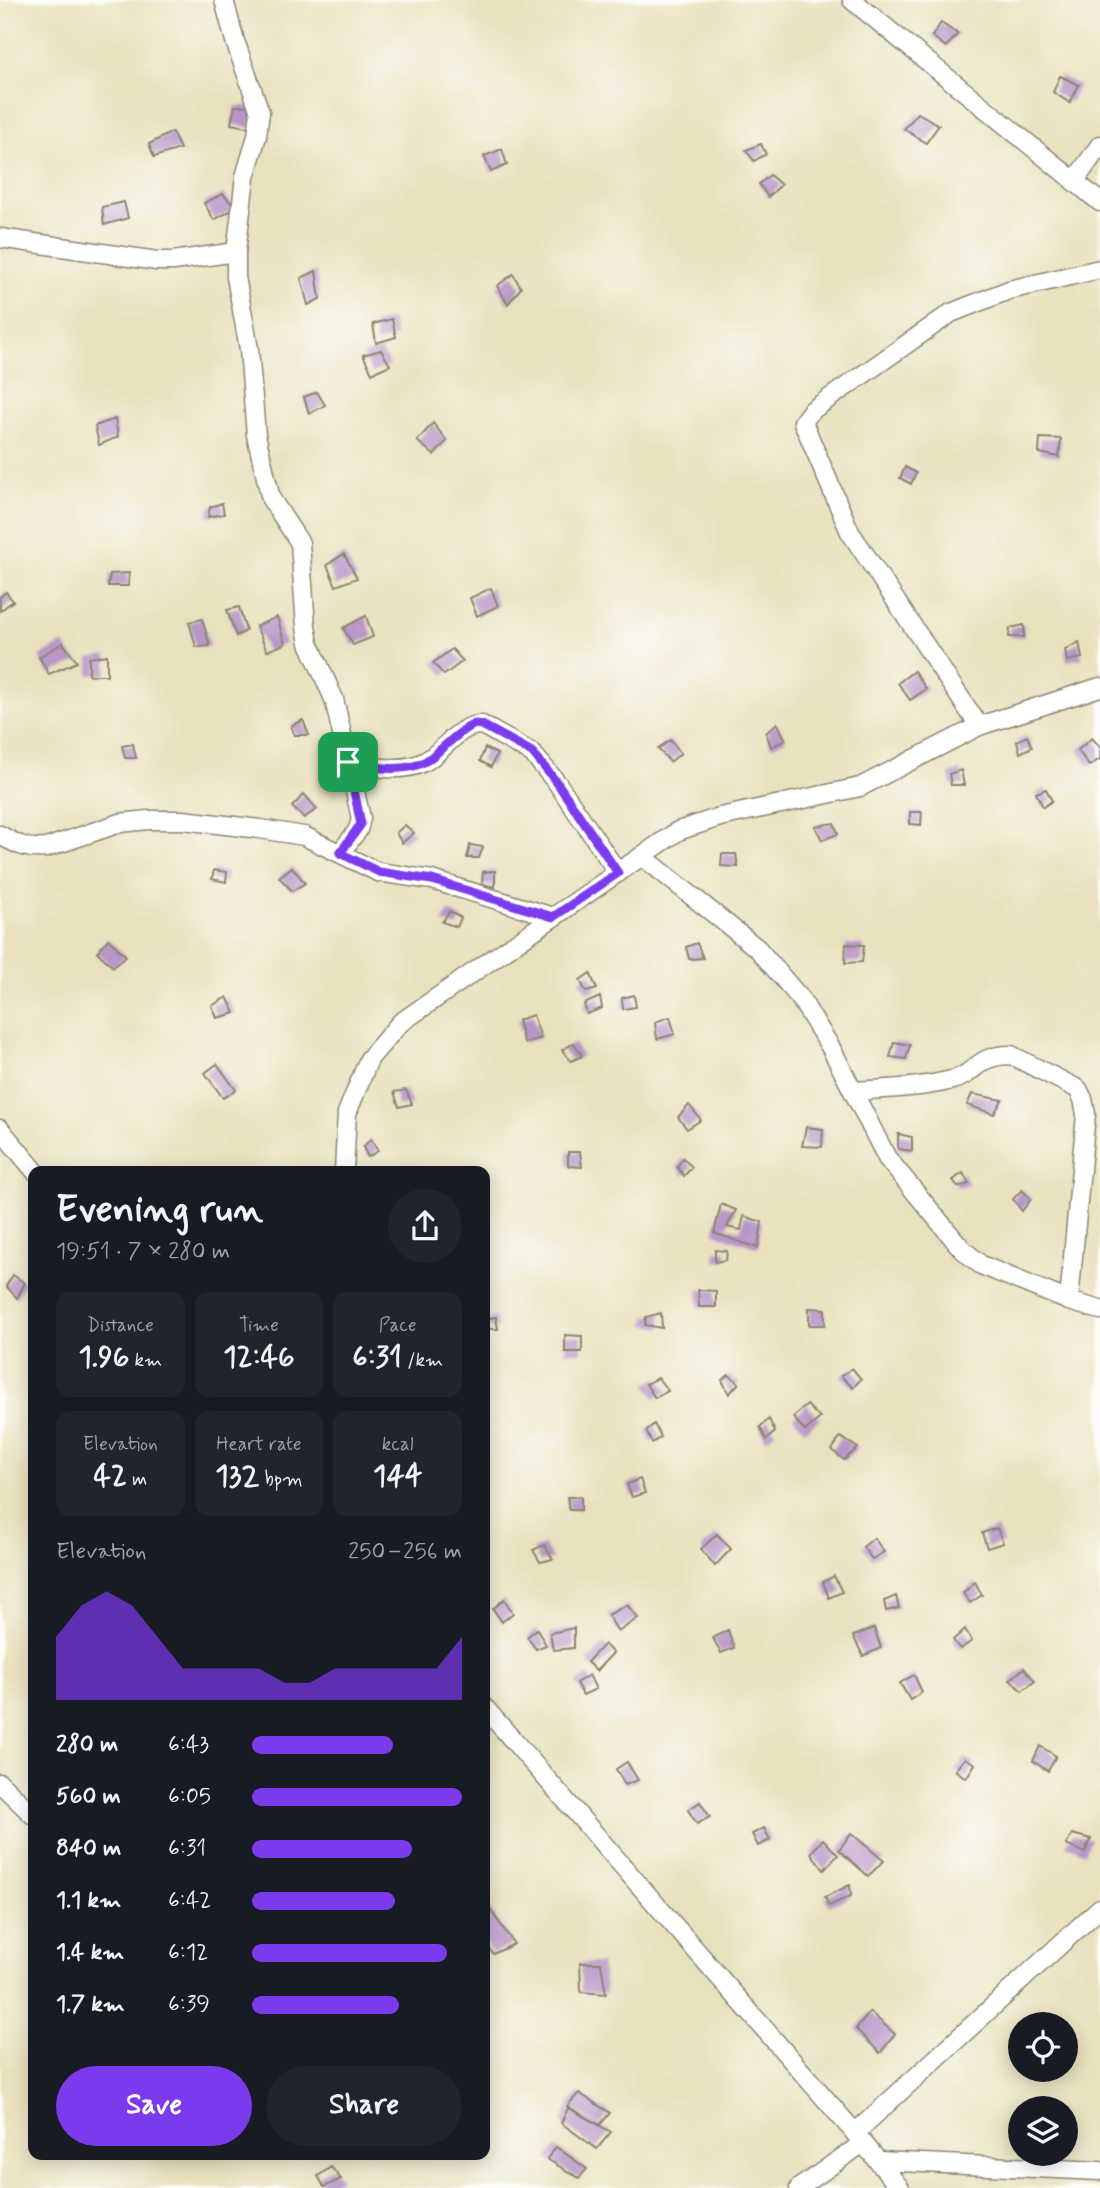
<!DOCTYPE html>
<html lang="en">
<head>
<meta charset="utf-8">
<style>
	body { margin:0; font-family:Mynerve,sans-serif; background:#20242c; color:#f1f3f6; height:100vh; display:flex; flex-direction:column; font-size:26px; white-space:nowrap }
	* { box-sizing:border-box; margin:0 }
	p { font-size:23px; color:#9ea1a6 }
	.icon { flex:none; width:38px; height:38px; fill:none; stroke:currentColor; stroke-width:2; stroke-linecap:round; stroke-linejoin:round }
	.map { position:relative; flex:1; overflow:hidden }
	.sheet { position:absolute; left:28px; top:1166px; width:462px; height:994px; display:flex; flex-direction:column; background:#171b24; border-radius:14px; box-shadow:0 4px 18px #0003 }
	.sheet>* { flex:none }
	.buttons { position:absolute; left:1008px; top:2012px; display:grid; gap:14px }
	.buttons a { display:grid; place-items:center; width:70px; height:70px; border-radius:50%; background:#171b24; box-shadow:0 4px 18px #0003; font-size:35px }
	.pin { position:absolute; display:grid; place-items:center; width:60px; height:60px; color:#fff; margin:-30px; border-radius:14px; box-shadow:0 4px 10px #0006 }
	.round { display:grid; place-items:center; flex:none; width:74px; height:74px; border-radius:37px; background:#20242c }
	.summary { display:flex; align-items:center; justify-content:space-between; height:119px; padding:0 28px }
	h1 { font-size:38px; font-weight:700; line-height:52px }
	.figures { display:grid; grid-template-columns:repeat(3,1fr); gap:10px; height:119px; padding:7px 28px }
	.figures div { display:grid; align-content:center; border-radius:14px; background:#20242c; text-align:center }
	.figures b { font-size:30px; font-weight:700 }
	.figures small { font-size:19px; font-weight:400 }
	.figures p { font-size:19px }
	.chart { height:196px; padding:14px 28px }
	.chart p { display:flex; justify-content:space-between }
	.chart svg { width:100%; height:126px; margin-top:7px; fill:#7c3aed; opacity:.7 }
	.primary-button { display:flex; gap:14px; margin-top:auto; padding:14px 28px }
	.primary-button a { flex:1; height:80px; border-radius:42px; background:#7c3aed; color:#fff; font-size:28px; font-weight:700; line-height:80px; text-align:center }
	.primary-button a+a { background:#20242c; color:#f1f3f6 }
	ul { padding:0 28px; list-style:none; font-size:23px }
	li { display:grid; grid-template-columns:112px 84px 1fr; align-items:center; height:52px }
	li i { height:18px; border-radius:9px; background:#7c3aed }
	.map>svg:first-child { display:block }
	.building { fill:#b995c8 }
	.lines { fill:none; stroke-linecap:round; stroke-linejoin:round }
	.minor-casing { stroke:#8a8674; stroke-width:21 }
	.minor { stroke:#fff; stroke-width:18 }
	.route-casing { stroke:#fff; stroke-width:14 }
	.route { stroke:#7c3aed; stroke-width:9 }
</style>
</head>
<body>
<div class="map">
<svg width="1100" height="2188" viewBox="0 0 1100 2188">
	<rect width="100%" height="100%" fill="#fdfcf7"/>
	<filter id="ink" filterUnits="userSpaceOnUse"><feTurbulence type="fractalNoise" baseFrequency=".0143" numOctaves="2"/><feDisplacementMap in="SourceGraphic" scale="14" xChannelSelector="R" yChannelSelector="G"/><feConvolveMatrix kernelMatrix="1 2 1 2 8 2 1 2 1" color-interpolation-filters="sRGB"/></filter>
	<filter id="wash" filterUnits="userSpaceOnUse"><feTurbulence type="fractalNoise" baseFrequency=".00686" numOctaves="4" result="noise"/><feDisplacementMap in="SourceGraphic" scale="28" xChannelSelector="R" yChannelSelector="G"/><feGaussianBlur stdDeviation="1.57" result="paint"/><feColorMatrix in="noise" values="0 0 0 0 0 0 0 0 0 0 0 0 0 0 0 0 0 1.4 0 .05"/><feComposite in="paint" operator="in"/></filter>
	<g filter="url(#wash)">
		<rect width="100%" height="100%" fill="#e9e1be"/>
		<g id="blocks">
			<g class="building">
				<path d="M 941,23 L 958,34 L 946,47 L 932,36 Z"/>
				<path d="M 1060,76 L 1079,85 L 1070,103 L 1053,92 Z"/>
				<path d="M 235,106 L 256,106 L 252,128 L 231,124 Z"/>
				<path d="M 918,113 L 939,125 L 926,143 L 904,129 Z"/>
				<path d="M 172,132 L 180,149 L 154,157 L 149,144 Z"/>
				<path d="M 761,144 L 766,154 L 754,161 L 746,150 Z"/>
				<path d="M 502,149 L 507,165 L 491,172 L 484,156 Z"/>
				<path d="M 770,175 L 781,185 L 768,197 L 759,184 Z"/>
				<path d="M 223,194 L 236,208 L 214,220 L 204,203 Z"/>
				<path d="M 124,202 L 128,218 L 104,225 L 102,207 Z"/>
				<path d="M 316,271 L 320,299 L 308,305 L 301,278 Z"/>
				<path d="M 513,274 L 521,288 L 508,304 L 497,286 Z"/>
				<path d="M 392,319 L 396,337 L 376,343 L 373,324 Z"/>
				<path d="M 381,350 L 390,365 L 372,373 L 363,355 Z"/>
				<path d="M 317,392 L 325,405 L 309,414 L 304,397 Z"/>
				<path d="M 115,419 L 118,437 L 99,445 L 95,426 Z"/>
				<path d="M 433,423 L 447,441 L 434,455 L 417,441 Z"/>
				<path d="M 1040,438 L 1061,439 L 1059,457 L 1039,453 Z"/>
				<path d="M 905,467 L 916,473 L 911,484 L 900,478 Z"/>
				<path d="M 222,503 L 224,514 L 208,517 L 210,507 Z"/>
				<path d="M 344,554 L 357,578 L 336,586 L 327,565 Z"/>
				<path d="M 129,573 L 128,586 L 108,586 L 110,574 Z"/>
				<path d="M 491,588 L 498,606 L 477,616 L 470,598 Z"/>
				<path d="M 6,592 L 13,601 L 0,611 L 0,597 Z"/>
				<path d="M 239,607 L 246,631 L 236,636 L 227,610 Z"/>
				<path d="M 366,616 L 373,637 L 353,645 L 343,628 Z"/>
				<path d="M 277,617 L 285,644 L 267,651 L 256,626 Z"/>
				<path d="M 202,619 L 210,646 L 196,647 L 189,622 Z"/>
				<path d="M 1024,625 L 1024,637 L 1009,637 L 1010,628 Z"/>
				<path d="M 1079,642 L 1082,658 L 1067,661 L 1065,650 Z"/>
				<path d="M 63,643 L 77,662 L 49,674 L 39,657 Z"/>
				<path d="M 452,649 L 463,661 L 444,675 L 433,663 Z"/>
				<path d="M 107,655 L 107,675 L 89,675 L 89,658 Z"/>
				<path d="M 914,671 L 926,689 L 910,700 L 898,683 Z"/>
				<path d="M 303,720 L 309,735 L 294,735 L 291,726 Z"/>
				<path d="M 777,723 L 786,740 L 771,747 L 766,733 Z"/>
				<path d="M 1027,736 L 1032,747 L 1020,753 L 1017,741 Z"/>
				<path d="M 1092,738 L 1100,747 L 1100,759 L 1089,766 L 1078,750 Z"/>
				<path d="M 670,740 L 681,753 L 670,762 L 658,749 Z"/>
				<path d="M 133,744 L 136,758 L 125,758 L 122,746 Z"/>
				<path d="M 485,748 L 497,754 L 491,767 L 480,761 Z"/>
				<path d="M 961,770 L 964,785 L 951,785 L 949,774 Z"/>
				<path d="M 1046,789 L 1052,801 L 1043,807 L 1036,793 Z"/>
				<path d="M 304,794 L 317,809 L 304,818 L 292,807 Z"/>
				<path d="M 910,812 L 922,812 L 921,825 L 910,824 Z"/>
				<path d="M 834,823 L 838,834 L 822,840 L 815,826 Z"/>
				<path d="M 405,825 L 414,833 L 402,843 L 396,833 Z"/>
				<path d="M 470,845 L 483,847 L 479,858 L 467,858 Z"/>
				<path d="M 722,854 L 736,854 L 738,867 L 721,866 Z"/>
				<path d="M 292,867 L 305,883 L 292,891 L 279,877 Z"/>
				<path d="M 214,870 L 227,872 L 226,882 L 212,879 Z"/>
				<path d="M 495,871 L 495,887 L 482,884 L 483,872 Z"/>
				<path d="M 450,911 L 461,918 L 457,927 L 442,922 Z"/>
				<path d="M 108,939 L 126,956 L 113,967 L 97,952 Z"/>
				<path d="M 697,943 L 703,958 L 689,959 L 686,947 Z"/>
				<path d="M 846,944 L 864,945 L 862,962 L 845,963 Z"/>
				<path d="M 590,973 L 597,989 L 586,992 L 580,980 Z"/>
				<path d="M 634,995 L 636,1007 L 623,1009 L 622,998 Z"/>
				<path d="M 227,997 L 235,1013 L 217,1018 L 212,1006 Z"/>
				<path d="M 600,997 L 602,1008 L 587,1014 L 584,1004 Z"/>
				<path d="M 533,1015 L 541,1038 L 524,1043 L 518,1020 Z"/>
				<path d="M 670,1017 L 675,1034 L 657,1039 L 655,1022 Z"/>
				<path d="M 894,1042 L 910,1045 L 906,1059 L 890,1057 Z"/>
				<path d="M 574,1043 L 582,1056 L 571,1061 L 562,1050 Z"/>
				<path d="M 217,1064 L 236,1090 L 223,1098 L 205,1073 Z"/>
				<path d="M 406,1090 L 412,1104 L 399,1107 L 394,1092 Z"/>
				<path d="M 972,1094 L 1002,1100 L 994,1114 L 967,1105 Z"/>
				<path d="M 689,1105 L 701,1120 L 687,1129 L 678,1117 Z"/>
				<path d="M 806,1127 L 823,1129 L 822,1147 L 802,1146 Z"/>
				<path d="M 898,1134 L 912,1137 L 912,1151 L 898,1149 Z"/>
				<path d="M 371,1139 L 378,1151 L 368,1157 L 363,1147 Z"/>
				<path d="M 568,1152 L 580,1152 L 582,1167 L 568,1166 Z"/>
				<path d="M 683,1158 L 692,1167 L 684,1176 L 677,1167 Z"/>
				<path d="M 963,1173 L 969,1184 L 958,1187 L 953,1180 Z"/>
				<path d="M 1022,1190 L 1031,1199 L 1022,1211 L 1013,1199 Z"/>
				<path d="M 721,1204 L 736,1210 L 727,1227 L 741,1230 L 744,1216 L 762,1222 L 758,1248 L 714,1233 Z"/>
				<path d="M 715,1250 L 727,1251 L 726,1260 L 715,1262 Z"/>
				<path d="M 13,1275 L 25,1283 L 17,1298 L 6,1286 Z"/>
				<path d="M 698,1290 L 716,1291 L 716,1307 L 699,1307 Z"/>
				<path d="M 809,1308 L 825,1309 L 825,1325 L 809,1325 Z"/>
				<path d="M 661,1313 L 662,1328 L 645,1325 L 646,1317 Z"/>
				<path d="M 496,1317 L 498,1329 L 485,1329 L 485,1319 Z"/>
				<path d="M 565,1335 L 582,1336 L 582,1352 L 565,1352 Z"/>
				<path d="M 852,1368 L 861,1379 L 853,1388 L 841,1376 Z"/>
				<path d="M 729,1375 L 739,1383 L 729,1394 L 722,1380 Z"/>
				<path d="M 658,1378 L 668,1391 L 655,1398 L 646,1384 Z"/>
				<path d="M 807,1405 L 820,1418 L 805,1431 L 793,1417 Z"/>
				<path d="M 769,1419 L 775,1432 L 766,1440 L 760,1427 Z"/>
				<path d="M 654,1424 L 661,1437 L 652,1443 L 646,1431 Z"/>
				<path d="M 840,1437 L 858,1448 L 844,1460 L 832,1450 Z"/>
				<path d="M 640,1479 L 645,1493 L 632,1497 L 627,1484 Z"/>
				<path d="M 567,1497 L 581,1497 L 581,1510 L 569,1510 Z"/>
				<path d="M 997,1528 L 1003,1543 L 987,1548 L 982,1533 Z"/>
				<path d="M 717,1534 L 731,1549 L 715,1566 L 701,1549 Z"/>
				<path d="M 874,1538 L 884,1552 L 872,1559 L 863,1547 Z"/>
				<path d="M 544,1545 L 553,1559 L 540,1562 L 533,1550 Z"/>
				<path d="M 834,1576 L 842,1592 L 829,1598 L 823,1582 Z"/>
				<path d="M 975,1582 L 982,1595 L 970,1603 L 963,1593 Z"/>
				<path d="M 896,1596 L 899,1608 L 886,1611 L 884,1601 Z"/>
				<path d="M 504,1599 L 513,1613 L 502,1622 L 493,1609 Z"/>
				<path d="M 627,1605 L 638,1618 L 618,1632 L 608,1615 Z"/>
				<path d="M 574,1628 L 574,1648 L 553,1650 L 550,1633 Z"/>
				<path d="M 874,1628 L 881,1648 L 863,1656 L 853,1636 Z"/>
				<path d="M 537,1629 L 546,1645 L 536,1649 L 527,1637 Z"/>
				<path d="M 965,1629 L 972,1641 L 960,1649 L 953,1640 Z"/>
				<path d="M 728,1630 L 734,1648 L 721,1653 L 713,1638 Z"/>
				<path d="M 604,1644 L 613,1653 L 596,1671 L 587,1662 Z"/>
				<path d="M 1024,1668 L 1035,1681 L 1022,1691 L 1010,1680 Z"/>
				<path d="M 589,1675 L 596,1689 L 583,1695 L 576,1683 Z"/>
				<path d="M 914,1675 L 922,1692 L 910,1700 L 900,1683 Z"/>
				<path d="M 1040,1746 L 1056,1756 L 1048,1771 L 1033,1761 Z"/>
				<path d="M 965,1758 L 975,1764 L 966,1778 L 955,1770 Z"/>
				<path d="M 627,1762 L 638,1780 L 625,1785 L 616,1769 Z"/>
				<path d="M 700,1802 L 710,1817 L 697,1824 L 688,1810 Z"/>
				<path d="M 764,1828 L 770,1840 L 758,1846 L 752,1834 Z"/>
				<path d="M 851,1833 L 884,1861 L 868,1876 L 839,1850 Z"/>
				<path d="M 1072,1834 L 1091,1839 L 1085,1853 L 1066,1845 Z"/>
				<path d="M 823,1839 L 838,1855 L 824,1870 L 811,1853 Z"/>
				<path d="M 850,1885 L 851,1896 L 829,1906 L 825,1897 Z"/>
				<path d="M 487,1905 L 514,1944 L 493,1954 L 485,1942 L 485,1906 Z"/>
				<path d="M 580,1963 L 601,1963 L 606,1994 L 581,1992 Z"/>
				<path d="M 870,2012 L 895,2034 L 880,2053 L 856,2029 Z"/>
				<path d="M 579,2093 L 610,2113 L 600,2125 L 567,2106 Z"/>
				<path d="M 568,2108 L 611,2132 L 597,2149 L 561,2123 Z"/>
				<path d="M 556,2147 L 587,2169 L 579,2178 L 547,2159 Z"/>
				<path d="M 331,2167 L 341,2179 L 324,2187 L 318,2176 Z"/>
			</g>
		</g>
	</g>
	<g filter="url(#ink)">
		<use href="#blocks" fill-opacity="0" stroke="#8a8674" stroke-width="2"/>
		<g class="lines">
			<defs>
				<g id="minor">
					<path d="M 224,0 L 235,41 L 260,112 L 257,136 L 245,177 L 236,252 L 236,277 L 249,349 L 256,435 L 271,499 L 300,543 L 306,627 L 309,643 L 334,699 L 361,818 L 358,830 L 340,853"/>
					<path d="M 852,0 L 1100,202"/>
					<path d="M 1074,182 L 1100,145"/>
					<path d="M 0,238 L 157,261 L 173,261 L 236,252"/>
					<path d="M 979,726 L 850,532 L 803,422 L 811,411 L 951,313 L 1009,290 L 1100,269"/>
					<path d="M 348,763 C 371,767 402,773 424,762 C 444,752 458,724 482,725 L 532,753 L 558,784 L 618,873"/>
					<path d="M 0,835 C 16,844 27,850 46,848 L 120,823 L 148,820 L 183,820 L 260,829 L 304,836 L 378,872 L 432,880 L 553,917"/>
					<path d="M 642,856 L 758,949 L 800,998 L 831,1048 L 887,1158 L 962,1249 L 981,1265 L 1069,1301 L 1100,1310"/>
					<path d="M 853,1091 C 886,1089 920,1088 952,1080 C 976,1075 975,1055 1011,1055 L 1078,1089 L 1083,1099 L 1086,1114 L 1069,1301"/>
					<path d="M 0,1129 L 35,1171"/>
					<path d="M 344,1171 L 347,1113 L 369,1059 L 400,1023 L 678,831 L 720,817 L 860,787 L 979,726 L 1100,687"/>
					<path d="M 485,1708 L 855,2133 L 900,2188"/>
					<path d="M 0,1783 L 33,1815"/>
					<path d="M 855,2133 L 1100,1908"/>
					<path d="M 879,2161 L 1100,2171"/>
					<path d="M 799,2188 L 863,2143"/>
				</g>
			</defs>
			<use href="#minor" class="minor-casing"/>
			<use href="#minor" class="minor"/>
		</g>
	</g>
	<g class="lines" filter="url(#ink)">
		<defs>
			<path id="route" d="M 475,724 L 482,725 L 532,752 L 558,784 L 618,873 L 553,917 L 432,880 L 379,872 L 340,853 L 361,824 L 348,762 C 371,767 405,774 426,761 C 443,750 456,732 475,724 Z"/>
		</defs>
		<use href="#route" class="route-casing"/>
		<use href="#route" class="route"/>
	</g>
</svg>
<div class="buttons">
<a><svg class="icon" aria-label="locate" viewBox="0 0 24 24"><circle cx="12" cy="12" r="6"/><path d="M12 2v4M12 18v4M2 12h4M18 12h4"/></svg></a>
<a><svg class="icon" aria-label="layers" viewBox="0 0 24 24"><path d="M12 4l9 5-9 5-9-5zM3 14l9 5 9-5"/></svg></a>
</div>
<div class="pin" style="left:348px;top:762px;background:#1e9e55"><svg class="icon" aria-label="arrive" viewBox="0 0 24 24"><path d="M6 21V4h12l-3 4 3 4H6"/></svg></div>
<section class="sheet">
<div class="summary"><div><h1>Evening run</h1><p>19:51 · 7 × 280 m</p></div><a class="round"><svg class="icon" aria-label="share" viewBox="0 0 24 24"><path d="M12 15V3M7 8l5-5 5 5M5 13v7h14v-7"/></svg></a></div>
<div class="figures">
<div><p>Distance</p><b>1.96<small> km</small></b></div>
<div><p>Time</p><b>12:46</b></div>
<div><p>Pace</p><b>6:31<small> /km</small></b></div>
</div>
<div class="figures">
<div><p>Elevation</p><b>42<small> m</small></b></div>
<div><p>Heart rate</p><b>132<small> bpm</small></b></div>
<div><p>kcal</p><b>144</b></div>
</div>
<div class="chart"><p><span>Elevation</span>250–256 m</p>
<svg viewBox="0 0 160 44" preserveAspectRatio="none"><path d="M0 44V22L10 11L20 6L30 11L40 22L50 33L60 33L70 33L80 33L90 38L100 38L110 33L120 33L130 33L140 33L150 33L160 22V44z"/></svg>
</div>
<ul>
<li><b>280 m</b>6:43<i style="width:67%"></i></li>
<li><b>560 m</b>6:05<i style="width:100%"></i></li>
<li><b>840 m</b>6:31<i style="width:76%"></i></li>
<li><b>1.1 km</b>6:42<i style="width:68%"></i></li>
<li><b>1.4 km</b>6:12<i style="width:93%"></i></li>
<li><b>1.7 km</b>6:39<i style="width:70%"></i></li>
</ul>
<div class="primary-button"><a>Save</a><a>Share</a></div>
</section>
</div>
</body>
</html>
